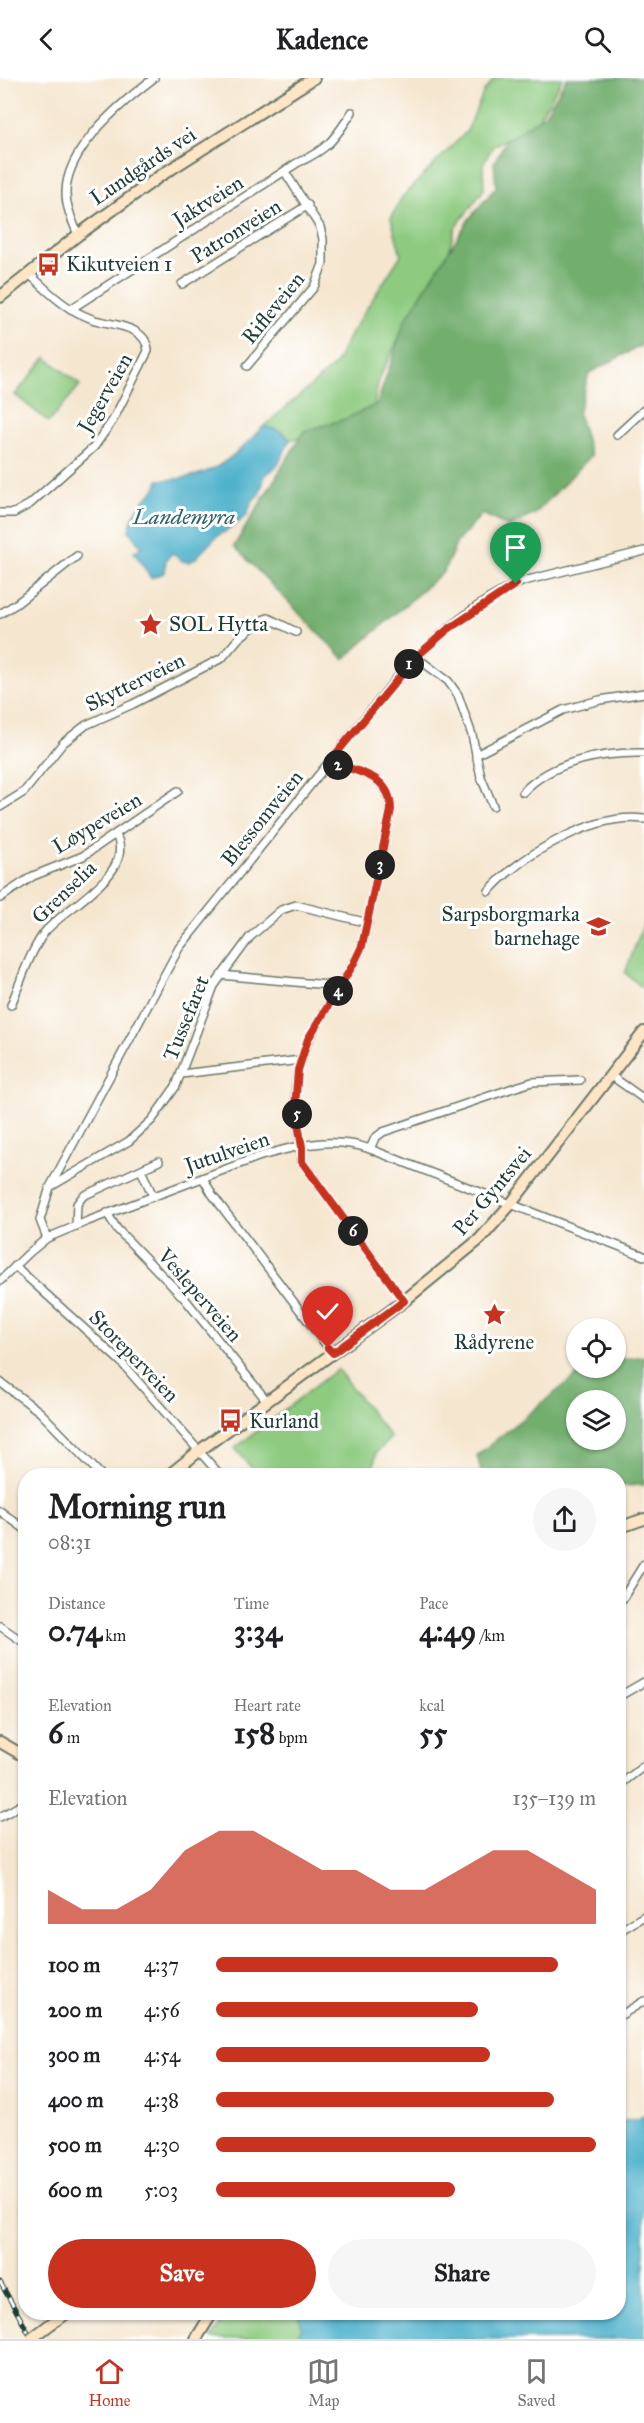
<!DOCTYPE html>
<html lang="en">
<head>
<meta charset="utf-8">
<style>
	body { margin:0; font-family:"IM FELL Great Primer",serif; background:#f6f6f6; color:#202124; height:100vh; display:flex; flex-direction:column; font-size:22px; white-space:nowrap }
	* { box-sizing:border-box; margin:0 }
	p { font-size:20px; color:#757577 }
	.icon { flex:none; width:33px; height:33px; fill:none; stroke:currentColor; stroke-width:2; stroke-linecap:round; stroke-linejoin:round }
	.map { position:relative; flex:1; overflow:hidden }
	.details { position:absolute; left:18px; top:1390px; width:608px; height:852px; display:flex; flex-direction:column; background:#fff; border-radius:24px; box-shadow:0 2px 4px #0004 }
	.details>* { flex:none }
	.fabs { position:absolute; left:566px; top:1240px; display:grid; gap:12px }
	.fabs a { display:grid; place-items:center; width:60px; height:60px; border-radius:50%; background:#fff; box-shadow:0 2px 4px #0004; font-size:30px }
	.pin { position:absolute; display:grid; place-items:center; width:51px; height:51px; color:#fff; margin:-62px -26px; border-radius:50% 50% 50% 0; rotate:-45deg; box-shadow:0 0 6px #0007 }
	.pin .icon { rotate:45deg }
	.km { position:absolute; width:30px; height:30px; margin:-15px; border-radius:50%; background:#222; color:#fff; font-size:16px; line-height:30px; text-align:center }
	.round { display:grid; place-items:center; flex:none; width:63px; height:63px; border-radius:32px; background:#f6f6f6 }
	.headline { display:flex; align-items:center; justify-content:space-between; height:102px; padding:0 30px }
	h1 { font-size:33px; font-weight:700; line-height:45px }
	.metrics { display:grid; grid-template-columns:repeat(3,1fr); gap:9px; height:102px; padding:6px 30px }
	.metrics div { display:grid; align-content:center }
	.metrics b { font-size:30px; font-weight:700 }
	.metrics small { font-size:16px; font-weight:400 }
	.metrics p { font-size:16px }
	.chart { height:168px; padding:12px 30px }
	.chart p { display:flex; justify-content:space-between }
	.chart svg { width:100%; height:108px; margin-top:6px; fill:#c8321e; opacity:.7 }
	.action { display:flex; gap:12px; margin-top:auto; padding:12px 30px }
	.action a { flex:1; height:69px; border-radius:36px; background:#c8321e; color:#fff; font-size:24px; font-weight:700; line-height:69px; text-align:center }
	.action a+a { background:#f6f6f6; color:#202124 }
	ul { padding:0 30px; list-style:none; font-size:20px }
	li { display:grid; grid-template-columns:96px 72px 1fr; align-items:center; height:45px }
	li i { height:15px; border-radius:8px; background:#c8321e }
	header { display:flex; justify-content:space-between; align-items:center; height:78px; padding:0 30px; background:#fff; font-size:27px; font-weight:700 }
	.dock { display:flex; justify-content:space-around; align-items:center; height:84px; border-top:2px solid #e0e0e0; background:#fff; font-size:16px; color:#757577 }
	.dock a { display:grid; justify-items:center; gap:3px }
	.dock .on { color:#c8321e }
	.map>svg:first-child { display:block }
	.green { fill:#8eca80; stroke:#56845a; stroke-width:1.5 }
	.forest { fill:#72ae6e; stroke:#487651; stroke-width:1.5; fill-rule:evenodd }
	.water { fill:#4bb0ca; stroke:#35767f; stroke-width:1.5 }
	.lines { fill:none; stroke-linecap:round; stroke-linejoin:round }
	.street-casing { stroke:#6a786a; stroke-width:10 }
	.secondary-casing { stroke:#6a786a; stroke-width:14 }
	.street { stroke:#fff; stroke-width:7 }
	.secondary { stroke:#fde5c5; stroke-width:10 }
	.rail-casing { stroke:#1f3d34; stroke-width:5 }
	.rail { stroke:#fff; stroke-width:3; stroke-dasharray:9; stroke-linecap:butt }
	.secondary-bridge-casing { stroke:#6a786a; stroke-width:14; stroke-linecap:butt }
	.secondary-bridge { stroke:#fde5c5; stroke-width:10 }
	.route-casing { stroke:#fff; stroke-width:12 }
	.route { stroke:#c8321e; stroke-width:8 }
	.labels { text-anchor:middle; stroke-width:6; stroke-linejoin:round; paint-order:stroke }
	.street-label { font-size:21px; fill:#1f3d34; stroke:#fff }
	.poi-label { font-size:21px; fill:#1f3d34; stroke:#fff; text-anchor:start }
	.water-label { font-size:22px; font-style:italic; fill:#2e6568; stroke:#fff }
</style>
</head>
<body>
<header><svg class="icon" aria-label="back" viewBox="0 0 24 24"><path d="M15 5l-7 7 7 7"/></svg>Kadence<svg class="icon" aria-label="search" viewBox="0 0 24 24"><circle cx="10" cy="10" r="6"/><path d="M15 15l6 6"/></svg></header>
<div class="map">
<svg width="644" height="2261" viewBox="0 0 644 2261">
	<rect width="100%" height="100%" fill="#fff"/>
	<filter id="ink" filterUnits="userSpaceOnUse"><feTurbulence type="fractalNoise" baseFrequency=".0167" numOctaves="2"/><feDisplacementMap in="SourceGraphic" scale="12" xChannelSelector="R" yChannelSelector="G"/><feConvolveMatrix kernelMatrix="1 2 1 2 8 2 1 2 1" color-interpolation-filters="sRGB"/></filter>
	<filter id="wash" filterUnits="userSpaceOnUse"><feTurbulence type="fractalNoise" baseFrequency=".008" numOctaves="4" result="noise"/><feDisplacementMap in="SourceGraphic" scale="24" xChannelSelector="R" yChannelSelector="G"/><feGaussianBlur stdDeviation="1.35" result="paint"/><feColorMatrix in="noise" values="0 0 0 0 0 0 0 0 0 0 0 0 0 0 0 0 0 1.4 0 .05"/><feComposite in="paint" operator="in"/></filter>
	<g filter="url(#wash)">
		<rect width="100%" height="100%" fill="#f5e6cf"/>
		<g class="green">
			<path d="M 495,0 L 563,0 L 535,46 L 493,68 L 483,86 L 484,111 L 455,150 L 442,198 L 406,245 L 379,301 L 373,333 L 364,344 L 290,362 L 283,355 L 263,349 L 335,287 L 352,253 L 401,177 L 391,140 L 402,119 L 467,53 L 484,13 Z"/>
			<path d="M 46,279 L 80,307 L 49,344 L 15,317 Z"/>
			<path d="M 644,844 L 644,911 L 625,895 Z"/>
			<path d="M 337,1291 L 391,1360 L 376,1375 L 372,1398 L 258,1398 L 235,1370 Z"/>
			<path d="M 227,2235 L 299,2235 L 302,2250 L 295,2261 L 212,2261 Z"/>
		</g>
		<g class="forest">
			<path d="M 567,0 L 644,0 L 644,266 L 589,295 L 578,335 L 591,378 L 535,436 L 509,449 L 482,436 L 457,464 L 444,493 L 344,581 L 234,468 L 304,353 L 345,341 L 377,326 L 405,242 L 469,141 L 496,109 L 494,85 L 506,62 L 545,36 Z"/>
			<path d="M 644,1278 L 644,1407 L 618,1408 L 618,1398 L 482,1398 L 477,1377 L 586,1290 L 615,1290 L 615,1282 ZM 576,1323 L 615,1323 L 615,1362 L 576,1362 Z"/>
		</g>
		<g class="water">
			<path d="M 263,349 C 275,350 282,353 290,362 L 278,387 L 265,398 L 259,417 L 252,423 L 247,437 L 228,452 L 217,458 L 195,481 L 189,484 L 182,483 L 174,476 L 171,476 L 166,482 L 164,495 L 151,500 L 134,474 L 141,469 L 129,453 C 132,433 143,423 157,409 L 158,402 C 211,401 227,385 263,349 Z"/>
			<path d="M 644,2037 L 644,2261 L 295,2261 L 302,2250 L 299,2235 L 618,2235 L 618,2044 L 638,2041 Z"/>
		</g>
	</g>
	<g filter="url(#ink)">
		<g class="lines">
			<defs>
				<g id="street">
					<path d="M 78,157 C 73,144 66,130 66,116 C 65,71 121,25 154,0"/>
					<path d="M 182,206 L 308,127"/>
					<path d="M 71,231 L 297,85 C 327,72 335,61 352,34"/>
					<path d="M 247,288 L 314,209 L 323,186 L 323,161 L 320,149 L 285,94"/>
					<path d="M 617,357 L 644,332"/>
					<path d="M 0,435 L 14,435 L 30,426 L 94,369 L 113,342 L 148,273 C 147,248 113,247 95,242 C 87,239 80,236 73,232 C 56,223 43,208 29,196"/>
					<path d="M 0,536 L 16,526 L 77,478"/>
					<path d="M 416,579 L 448,603 L 458,617 L 472,657 L 481,699 L 493,728"/>
					<path d="M 476,677 L 563,632 L 600,622 L 644,615"/>
					<path d="M 330,683 C 356,695 390,695 391,732 L 362,868 C 339,922 296,956 295,1020 C 295,1041 302,1063 302,1084 L 404,1223"/>
					<path d="M 523,714 C 552,683 603,674 644,675"/>
					<path d="M 0,729 L 24,714 L 63,665 L 86,647 L 133,626 L 222,580 L 239,560 L 260,543 L 268,540 L 296,554"/>
					<path d="M 489,813 C 520,777 595,734 644,741"/>
					<path d="M 0,820 L 33,798 L 83,778 L 178,713"/>
					<path d="M 221,897 L 328,907 L 339,911"/>
					<path d="M 11,927 C 21,903 29,876 44,855 C 63,830 137,796 116,757"/>
					<path d="M 181,996 L 301,982"/>
					<path d="M 610,997 L 644,1021"/>
					<path d="M 370,1071 L 375,1060 L 383,1054 L 516,1009 L 532,1004 L 580,1002"/>
					<path d="M 141,1092 L 153,1118"/>
					<path d="M 203,1100 L 212,1116 L 333,1276"/>
					<path d="M 50,1109 L 129,1063 L 152,1042 L 176,1008 L 214,908 L 250,859 L 266,845 L 281,832 L 296,827 L 368,845"/>
					<path d="M 107,1135 L 117,1151 L 185,1221 L 267,1323"/>
					<path d="M 76,1148 L 77,1126 L 83,1118 L 159,1083"/>
					<path d="M 47,1160 L 40,1142 L 50,1109 L 179,870 L 396,601 C 431,563 475,522 524,503 L 644,473"/>
					<path d="M 15,1188 L 120,1283 L 221,1398"/>
					<path d="M 0,1203 L 30,1174 L 47,1160 L 88,1143 L 258,1079 C 294,1068 333,1058 370,1071 L 644,1178"/>
					<path d="M 0,1304 L 40,1334 L 102,1398"/>
					<path d="M 0,1433 L 26,1452"/>
					<path d="M 618,1528 L 644,1486"/>
					<path d="M 0,1548 L 26,1566"/>
					<path d="M 618,1619 L 644,1604"/>
					<path d="M 618,1708 L 644,1688"/>
					<path d="M 0,1739 L 26,1724"/>
					<path d="M 618,1854 L 644,1838"/>
					<path d="M 618,1939 L 644,1923"/>
				</g>
				<g id="secondary">
					<path d="M 0,219 L 78,157 L 160,98 L 314,0"/>
					<path d="M 168,1398 L 199,1373 L 404,1223 L 480,1161 L 510,1127 L 644,954"/>
					<path d="M 618,1450 L 644,1441"/>
					<path d="M 0,1664 L 26,1679"/>
					<path d="M 52,2245 L 67,2235"/>
					<path d="M 196,2261 L 212,2235"/>
				</g>
			</defs>
			<use href="#street" class="street-casing"/>
			<use href="#secondary" class="secondary-casing"/>
			<use href="#street" class="street"/>
			<use href="#secondary" class="secondary"/>
			<defs>
				<path id="rail" d="M 0,2204 L 32,2261"/>
			</defs>
			<use href="#rail" class="rail-casing"/>
			<use href="#rail" class="rail"/>
			<defs>
				<path id="secondary-bridge" d="M 31,2261 L 52,2245"/>
			</defs>
			<use href="#secondary-bridge" class="secondary-bridge-casing"/>
			<use href="#secondary-bridge" class="secondary-bridge"/>
		</g>
	</g>
	<g class="lines" filter="url(#ink)">
		<defs>
			<path id="route" d="M 328,1270 L 333,1275 L 404,1223 L 302,1084 L 302,1069 L 295,1029 L 298,992 L 308,961 L 353,887 L 362,868 L 391,732 C 391,695 356,695 330,683 L 416,579 L 447,552 L 516,506"/>
		</defs>
		<use href="#route" class="route-casing"/>
		<use href="#route" class="route"/>
	</g>
	<defs>
		<symbol id="bus-bare" viewBox="-9 -9 18 18"><path d="M-5-6H5V4H4V6H2V4H-2V6H-4V4H-5ZM-3.5-4V0h7V-4ZM-3.5 1.2v1.5H-2V1.2ZM2 1.2v1.5H3.5V1.2Z" fill="#c8321e" stroke="#fff" stroke-width="2.5" paint-order="stroke"/></symbol>
		<symbol id="sight-bare" viewBox="-9 -9 18 18"><path d="M0-6L1.8-2.2L6-1.7L2.9 1.2L3.7 5.4L0 3.3L-3.7 5.4L-2.9 1.2L-6-1.7L-1.8-2.2Z" fill="#c8321e" stroke="#fff" stroke-width="2.5" paint-order="stroke"/></symbol>
		<symbol id="school-bare" viewBox="-9 -9 18 18"><path d="M0-5L7-2L0 1L-7-2ZM-4 1L0 2.5L4 1V4Q0 6-4 4Z" fill="#c8321e" stroke="#fff" stroke-width="2.5" paint-order="stroke"/></symbol>
	</defs>
	<g fill-rule="evenodd">
		<use href="#bus-bare" x="32" y="170" width="33" height="33"/>
		<use href="#sight-bare" x="134" y="530" width="33" height="33"/>
		<use href="#school-bare" x="582" y="832" width="33" height="33"/>
		<use href="#sight-bare" x="478" y="1220" width="33" height="33"/>
		<use href="#bus-bare" x="214" y="1326" width="33" height="33"/>
	</g>
	<g class="labels">
		<g class="street-label">
			<text transform="translate(143 88) rotate(-34)" y="7">Lundgårds vei</text>
			<text transform="translate(208 123) rotate(-32)" y="7">Jaktveien</text>
			<text transform="translate(236 153) rotate(-32)" y="7">Patronveien</text>
			<text transform="translate(273 230) rotate(-51)" y="7">Rifleveien</text>
			<text transform="translate(105 315) rotate(-60)" y="7">Jegerveien</text>
			<text transform="translate(135 604) rotate(-26)" y="7">Skytterveien</text>
			<text transform="translate(262 740) rotate(-51)" y="7">Blessomveien</text>
			<text transform="translate(97 745) rotate(-31)" y="7">Løypeveien</text>
			<text transform="translate(64 814) rotate(-44)" y="7">Grenselia</text>
			<text transform="translate(186 940) rotate(-68)" y="7">Tussefaret</text>
			<text transform="translate(227 1074) rotate(-19)" y="7">Jutulveien</text>
			<text transform="translate(492 1113) rotate(-50)" y="7">Per Gyntsvei</text>
			<text transform="translate(200 1217) rotate(49)" y="7">Vesleperveien</text>
			<text transform="translate(134 1278) rotate(46)" y="7">Storeperveien</text>
		</g>
		<g class="poi-label">
			<text x="66" y="193">Kikutveien 1</text>
			<text x="169" y="553">SOL Hytta</text>
			<text x="580" y="843" text-anchor="end">Sarpsborgmarka<tspan x="580" dy="24">barnehage</tspan></text>
			<text x="494" y="1271" text-anchor="middle">Rådyrene</text>
			<text x="249" y="1350">Kurland</text>
		</g>
		<g class="water-label">
			<text x="184" y="446">Landemyra</text>
		</g>
	</g>
</svg>
<div class="fabs">
<a><svg class="icon" aria-label="locate" viewBox="0 0 24 24"><circle cx="12" cy="12" r="6"/><path d="M12 2v4M12 18v4M2 12h4M18 12h4"/></svg></a>
<a><svg class="icon" aria-label="layers" viewBox="0 0 24 24"><path d="M12 4l9 5-9 5-9-5zM3 14l9 5 9-5"/></svg></a>
</div>
<div class="pin" style="left:516px;top:506px;background:#1e9e55"><svg class="icon" aria-label="arrive" viewBox="0 0 24 24"><path d="M6 21V4h12l-3 4 3 4H6"/></svg></div>
<div class="pin" style="left:328px;top:1270px;background:#d93025"><svg class="icon" aria-label="check" viewBox="0 0 24 24"><path d="M5 12l5 5 9-10"/></svg></div>
<b class="km" style="left:409px;top:586px">1</b>
<b class="km" style="left:338px;top:687px">2</b>
<b class="km" style="left:380px;top:787px">3</b>
<b class="km" style="left:338px;top:913px">4</b>
<b class="km" style="left:297px;top:1036px">5</b>
<b class="km" style="left:353px;top:1153px">6</b>
<section class="details">
<div class="headline"><div><h1>Morning run</h1><p>08:31</p></div><a class="round"><svg class="icon" aria-label="share" viewBox="0 0 24 24"><path d="M12 15V3M7 8l5-5 5 5M5 13v7h14v-7"/></svg></a></div>
<div class="metrics">
<div><p>Distance</p><b>0.74<small> km</small></b></div>
<div><p>Time</p><b>3:34</b></div>
<div><p>Pace</p><b>4:49<small> /km</small></b></div>
</div>
<div class="metrics">
<div><p>Elevation</p><b>6<small> m</small></b></div>
<div><p>Heart rate</p><b>158<small> bpm</small></b></div>
<div><p>kcal</p><b>55</b></div>
</div>
<div class="chart"><p><span>Elevation</span>135–139 m</p>
<svg viewBox="0 0 160 44" preserveAspectRatio="none"><path d="M0 44V30L10 38L20 38L30 30L40 14L50 6L60 6L70 14L80 22L90 22L100 30L110 30L120 22L130 14L140 14L150 22L160 30V44z"/></svg>
</div>
<ul>
<li><b>100 m</b>4:37<i style="width:90%"></i></li>
<li><b>200 m</b>4:56<i style="width:69%"></i></li>
<li><b>300 m</b>4:54<i style="width:72%"></i></li>
<li><b>400 m</b>4:38<i style="width:89%"></i></li>
<li><b>500 m</b>4:30<i style="width:100%"></i></li>
<li><b>600 m</b>5:03<i style="width:63%"></i></li>
</ul>
<div class="action"><a>Save</a><a>Share</a></div>
</section>
</div>
<nav class="dock">
<a class="on"><svg class="icon" aria-label="home" viewBox="0 0 24 24"><path d="M3 11l9-7 9 7M6 9v11h12V9"/></svg>Home</a>
<a><svg class="icon" aria-label="map" viewBox="0 0 24 24"><path d="M3 6l6-2 6 2 6-2v14l-6 2-6-2-6 2zM9 4v14M15 6v14"/></svg>Map</a>
<a><svg class="icon" aria-label="saved" viewBox="0 0 24 24"><path d="M7 4h10v16l-5-4-5 4z"/></svg>Saved</a>
</nav>
</body>
</html>
